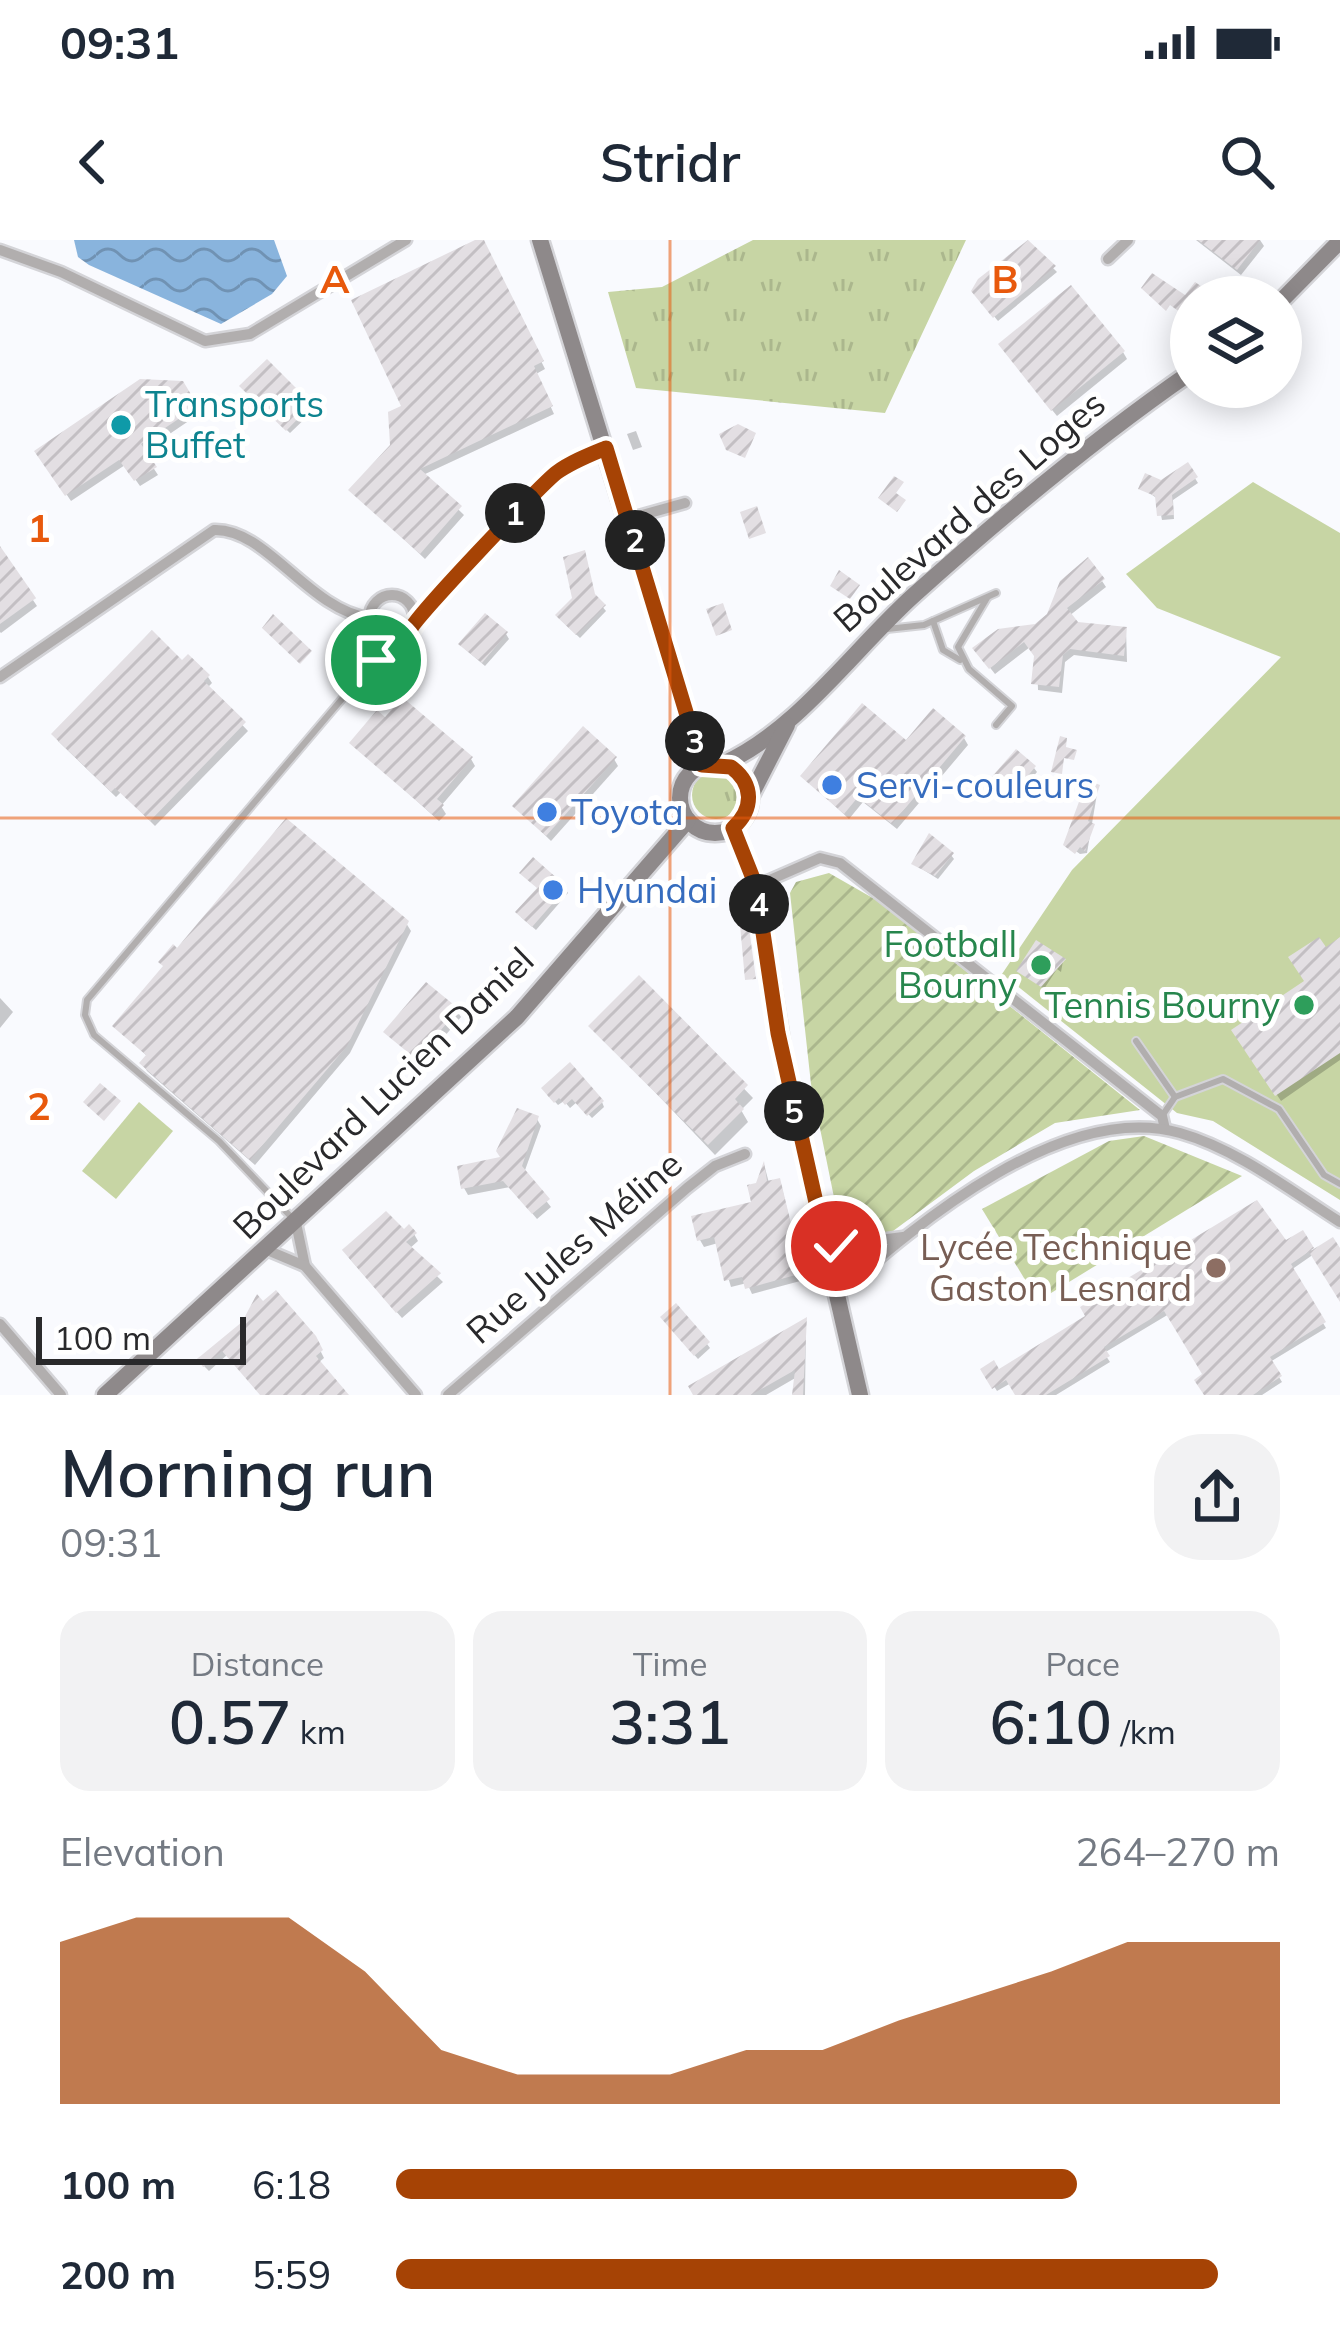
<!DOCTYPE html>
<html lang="en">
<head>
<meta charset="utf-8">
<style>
	body { margin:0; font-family:Mulish,sans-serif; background:#f2f2f3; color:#1f2937; height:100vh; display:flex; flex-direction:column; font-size:45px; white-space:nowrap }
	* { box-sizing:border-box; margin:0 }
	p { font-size:39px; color:#747a83 }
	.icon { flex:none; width:66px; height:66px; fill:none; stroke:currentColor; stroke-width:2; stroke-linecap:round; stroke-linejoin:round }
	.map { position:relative; height:1155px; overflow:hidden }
	.sheet { display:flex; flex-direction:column; background:#fff; flex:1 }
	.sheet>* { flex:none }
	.fabs { position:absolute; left:1170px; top:36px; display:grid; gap:24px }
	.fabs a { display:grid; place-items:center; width:132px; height:132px; border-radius:50%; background:#fff; box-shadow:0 6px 30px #0003; font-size:60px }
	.scale { position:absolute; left:36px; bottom:30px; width:210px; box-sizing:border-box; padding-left:12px; border:6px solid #29292b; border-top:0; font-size:33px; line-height:42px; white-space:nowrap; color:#29292b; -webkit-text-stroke:9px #fff; paint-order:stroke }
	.pin { position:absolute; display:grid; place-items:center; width:102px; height:102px; color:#fff; margin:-51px; border:6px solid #fff; border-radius:50%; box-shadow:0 3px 12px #0007 }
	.km { position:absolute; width:60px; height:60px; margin:-30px; border-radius:50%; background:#222; color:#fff; font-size:33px; line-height:60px; text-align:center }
	.round { display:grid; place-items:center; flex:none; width:126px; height:126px; border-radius:48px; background:#f2f2f3 }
	.overview { display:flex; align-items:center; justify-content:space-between; height:204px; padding:0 60px }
	h1 { font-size:66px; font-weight:600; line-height:90px }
	.figures { display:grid; grid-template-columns:repeat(3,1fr); gap:18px; height:204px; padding:12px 60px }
	.figures div { display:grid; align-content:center; border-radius:30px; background:#f2f2f3; text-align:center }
	.figures b { font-size:60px; font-weight:600 }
	.figures small { font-size:33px; font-weight:400 }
	.figures p { font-size:33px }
	.chart { height:336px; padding:24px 60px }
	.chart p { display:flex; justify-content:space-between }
	.chart svg { width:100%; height:216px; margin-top:12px; fill:#a64305; opacity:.7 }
	ul { padding:0 60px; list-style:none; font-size:39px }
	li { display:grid; grid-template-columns:192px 144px 1fr; align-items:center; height:90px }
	li i { height:30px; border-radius:15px; background:#a64305 }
	.status { display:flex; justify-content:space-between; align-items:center; height:84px; padding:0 60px; background:#fff; direction:ltr }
	.status svg { height:33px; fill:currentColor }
	header { display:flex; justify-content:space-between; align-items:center; height:156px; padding:0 60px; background:#fff; font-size:54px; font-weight:600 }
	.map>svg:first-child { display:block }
	.grass { fill:url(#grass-tufts) }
	.garden { fill:url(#garden-furrows) }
	.pitch { fill:#c7d5a4 }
	.water { fill:url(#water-waves) }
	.shadow { fill:#0003 }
	.building { fill:url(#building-hatch) }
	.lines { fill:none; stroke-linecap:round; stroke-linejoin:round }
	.lane-casing { stroke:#d4d4d8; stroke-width:10 }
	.street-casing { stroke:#d4d4d8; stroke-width:15 }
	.secondary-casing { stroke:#d4d4d8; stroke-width:21 }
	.lane { stroke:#b1aeae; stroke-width:6 }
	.street { stroke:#b1aeae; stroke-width:10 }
	.secondary { stroke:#8e898a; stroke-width:16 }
	.route-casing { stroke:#fff; stroke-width:24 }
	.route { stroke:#a64305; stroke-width:15 }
	.grid { fill:none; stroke:#e8590c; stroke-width:3; stroke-opacity:0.55 }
	.culture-dot { fill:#0f9aa8; stroke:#fff; stroke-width:4.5 }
	.shop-dot { fill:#3f7fe0; stroke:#fff; stroke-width:4.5 }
	.leisure-dot { fill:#2e9e5b; stroke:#fff; stroke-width:4.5 }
	.education-dot { fill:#8d6e63; stroke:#fff; stroke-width:4.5 }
	.labels { text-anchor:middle; stroke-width:10; stroke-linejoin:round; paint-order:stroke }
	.culture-label { font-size:36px; fill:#0d838f; stroke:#fff; text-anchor:start }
	.street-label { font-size:36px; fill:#29292b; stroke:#fff }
	.shop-label { font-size:36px; fill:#366cbe; stroke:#fff; text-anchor:start }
	.leisure-label { font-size:36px; fill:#27864d; stroke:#fff; text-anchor:end }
	.education-label { font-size:36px; fill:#785e54; stroke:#fff; text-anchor:end }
	.grid-label { font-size:39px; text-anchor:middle; font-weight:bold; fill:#e8590c; stroke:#fff; stroke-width:10; stroke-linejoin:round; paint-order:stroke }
</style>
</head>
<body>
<div class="status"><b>09:31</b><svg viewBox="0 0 49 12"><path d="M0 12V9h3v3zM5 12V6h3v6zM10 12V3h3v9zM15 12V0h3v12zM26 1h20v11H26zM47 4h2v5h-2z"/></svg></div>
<header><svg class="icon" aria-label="back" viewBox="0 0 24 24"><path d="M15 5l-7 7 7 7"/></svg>Stridr<svg class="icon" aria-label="search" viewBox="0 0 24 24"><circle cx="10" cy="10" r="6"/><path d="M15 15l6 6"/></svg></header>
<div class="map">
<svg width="1340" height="1155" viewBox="0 0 1340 1155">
	<defs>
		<pattern id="grass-tufts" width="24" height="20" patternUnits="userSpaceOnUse" patternTransform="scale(3)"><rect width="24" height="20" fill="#c7d5a4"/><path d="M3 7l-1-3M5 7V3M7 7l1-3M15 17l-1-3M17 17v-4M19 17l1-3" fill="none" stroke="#abb78d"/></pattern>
		<pattern id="garden-furrows" width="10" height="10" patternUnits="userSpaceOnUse" patternTransform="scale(3)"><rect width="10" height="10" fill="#c7d5a4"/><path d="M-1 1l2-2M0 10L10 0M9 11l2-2" fill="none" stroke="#abb78d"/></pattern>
		<pattern id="water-waves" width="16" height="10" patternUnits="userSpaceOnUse" patternTransform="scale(3)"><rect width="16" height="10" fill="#89b4dd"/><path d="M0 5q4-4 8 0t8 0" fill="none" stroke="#7092b3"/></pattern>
		<pattern id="building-hatch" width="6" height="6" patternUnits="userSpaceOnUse" patternTransform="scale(3)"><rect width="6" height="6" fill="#e3dfe3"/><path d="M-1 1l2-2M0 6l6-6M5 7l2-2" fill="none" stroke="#c3bfc3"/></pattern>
	</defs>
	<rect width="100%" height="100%" fill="#f9fafe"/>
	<g class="grass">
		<path d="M 753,0 L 966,0 L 885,173 L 636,148 L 608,52 L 662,47 Z"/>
		<circle cx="716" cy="555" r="24"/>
	</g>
	<g class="garden">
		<path d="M 829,633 L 878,661 L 1140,870 L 1055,883 L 974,931 L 889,994 L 861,996 L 839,982 L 811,844 L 790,653 L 796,642 Z"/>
		<path d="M 1144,896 L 1242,936 L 1038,1061 L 982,969 L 1109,901 Z"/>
	</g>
	<g class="pitch">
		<path d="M 1253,242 L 1340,293 L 1340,960 L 1213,881 L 1177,873 L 1002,734 L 1072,630 L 1281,417 L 1157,368 L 1126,334 Z"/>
		<path d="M 139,862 L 173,891 L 116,959 L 82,931 Z"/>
	</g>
	<path class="water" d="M 74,0 L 274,0 L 287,36 L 272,54 L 221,84 L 89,25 L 78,17 Z"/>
	<g class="shadow">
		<path d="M 481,0 L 545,129 L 536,134 L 554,174 L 423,235 L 464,275 L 425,319 L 352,250 L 393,206 Z"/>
		<path d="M 1196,0 L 1260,0 L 1264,6 L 1241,35 Z"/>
		<path d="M 1028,3 L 1057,32 L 998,81 L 978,57 Z"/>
		<path d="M 1005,112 L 1123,112 L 1127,119 L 1057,176 Z"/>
		<path d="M 181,144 L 199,174 L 143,212 L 158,235 L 140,246 L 125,225 L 71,261 L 38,212 Z"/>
		<path d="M 246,151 L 310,166 L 313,171 L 290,193 Z"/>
		<path d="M 636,191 L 642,207 L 633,210 L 627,194 Z"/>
		<path d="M 1187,226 L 1198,243 L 1173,260 L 1174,279 L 1162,280 L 1158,259 L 1142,248 L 1161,244 Z"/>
		<path d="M 0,311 L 37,366 L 1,393 L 0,392 Z"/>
		<path d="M 1102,341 L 1106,347 L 1069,376 L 1076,385 L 1126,390 L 1127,422 L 1074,415 L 1065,422 L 1062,453 L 1038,450 L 1037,417 L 1030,407 L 995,434 L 980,415 L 1036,387 Z"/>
		<path d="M 596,359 L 606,371 L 580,398 L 561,380 Z"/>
		<path d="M 506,394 L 509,399 L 485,426 L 465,409 Z"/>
		<path d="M 182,424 L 208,437 L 212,443 L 207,448 L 248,491 L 155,586 L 121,552 L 116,557 L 58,501 Z"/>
		<path d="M 964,498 L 968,505 L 897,589 L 863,562 L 849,579 L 804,537 L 907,504 Z"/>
		<path d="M 353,503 L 471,519 L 475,526 L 441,566 L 446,574 L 439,581 Z"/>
		<path d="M 614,519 L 618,526 L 551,601 L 515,566 Z"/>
		<path d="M 1034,528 L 1037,532 L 1014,559 L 997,544 Z"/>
		<path d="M 1098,548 L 1087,613 L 1080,614 L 1066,604 Z"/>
		<path d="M 951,615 L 954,619 L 938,639 L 914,624 Z"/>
		<path d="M 565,649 L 568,653 L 536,690 L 521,677 Z"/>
		<path d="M 406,683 L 411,691 L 350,813 L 255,925 L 147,831 L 143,824 L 148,817 L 116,786 L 178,712 Z"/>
		<path d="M 1340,701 L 1340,820 L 1281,861 L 1235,791 L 1307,742 L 1325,711 Z"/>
		<path d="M 1063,721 L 1061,732 L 1057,729 L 1044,749 L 1019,731 Z"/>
		<path d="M 639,740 L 753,858 L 741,870 L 748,882 L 715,915 L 592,786 Z"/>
		<path d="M 0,758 L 13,772 L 0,788 Z"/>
		<path d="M 457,771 L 461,777 L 421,824 L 387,792 Z"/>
		<path d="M 547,853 L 602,862 L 604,867 L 592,878 L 577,862 L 570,868 L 564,861 L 558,865 Z"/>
		<path d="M 537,879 L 541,886 L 524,933 L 551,967 L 537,979 L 510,947 L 468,955 L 464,948 L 504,920 Z"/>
		<path d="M 765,928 L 769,943 L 782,948 L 804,1040 L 752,1054 L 747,1043 L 731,1047 L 718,1003 L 704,1007 L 700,1000 L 755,964 Z"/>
		<path d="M 404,993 L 414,994 L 418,1001 L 409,1009 L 443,1042 L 402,1078 L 349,1018 Z"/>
		<path d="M 1302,994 L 1313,1013 L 1340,1014 L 1340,1056 L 1314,1014 L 1291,1030 L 1326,1088 L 1270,1122 L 1282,1142 L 1262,1155 L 1207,1155 L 1206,1135 L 1169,1074 L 1104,1113 L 1110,1122 L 1056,1155 L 1018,1155 L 1011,1143 L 997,1151 L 984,1130 L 998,1133 Z"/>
		<path d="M 806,1081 L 805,1155 L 795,1155 L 797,1137 L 766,1155 L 697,1155 Z"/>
		<path d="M 666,1082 L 707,1104 L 710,1108 L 698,1119 Z"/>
		<path d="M 244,1084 L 314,1098 L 324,1118 L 318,1123 L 345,1155 L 262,1155 L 227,1115 L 209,1131 L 204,1126 Z"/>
	</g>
	<g class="building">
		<path d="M 475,0 L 484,0 L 544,121 L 534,126 L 553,166 L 420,229 L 462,266 L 420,314 L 348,250 L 390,205 L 388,172 L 401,166 L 351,60 Z"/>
		<path d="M 1028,0 L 1056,26 L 993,78 L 971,51 L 978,39 Z"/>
		<path d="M 1198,0 L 1260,0 L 1237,30 Z"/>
		<path d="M 1152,33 L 1185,55 L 1195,42 L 1217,57 L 1188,57 L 1191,80 L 1170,65 L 1166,71 L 1141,48 Z"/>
		<path d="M 1071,45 L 1125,111 L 1051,171 L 998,104 Z"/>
		<path d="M 267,119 L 312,164 L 286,191 L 239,146 Z"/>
		<path d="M 140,139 L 183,141 L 198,166 L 141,204 L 157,227 L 134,241 L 119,220 L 65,256 L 34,211 Z"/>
		<path d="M 738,184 L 756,193 L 745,218 L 726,210 L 719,194 Z"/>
		<path d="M 1188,222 L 1198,237 L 1172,255 L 1174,275 L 1157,276 L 1155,256 L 1138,249 L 1145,233 L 1161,240 Z"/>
		<path d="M 894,236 L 904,242 L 896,253 L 906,260 L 897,272 L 878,258 Z"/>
		<path d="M 757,266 L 766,293 L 749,299 L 740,272 Z"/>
		<path d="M 0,306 L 36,358 L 0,384 Z"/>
		<path d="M 585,310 L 595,354 L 606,365 L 576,395 L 555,375 L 572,358 L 563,317 Z"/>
		<path d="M 1088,317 L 1105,339 L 1067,368 L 1078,382 L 1127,387 L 1124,416 L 1070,409 L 1063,415 L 1059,447 L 1031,444 L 1034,416 L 1024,402 L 989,429 L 972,408 L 998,389 L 1035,384 L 1047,374 L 1060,341 Z"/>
		<path d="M 839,330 L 860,345 L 850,359 L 830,346 Z"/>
		<path d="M 723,363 L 732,390 L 716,396 L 706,369 Z"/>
		<path d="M 485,373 L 508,392 L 482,423 L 458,404 Z"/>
		<path d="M 273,374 L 312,411 L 300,424 L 262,388 Z"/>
		<path d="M 152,390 L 182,420 L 188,414 L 210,435 L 204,441 L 246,482 L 150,581 L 115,548 L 111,552 L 51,494 Z"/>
		<path d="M 402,457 L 473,517 L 437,559 L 444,565 L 434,576 L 349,503 L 377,470 L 385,477 Z"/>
		<path d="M 862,463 L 906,500 L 933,468 L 966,496 L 892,584 L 858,557 L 844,574 L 800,536 Z"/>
		<path d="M 583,486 L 617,517 L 546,596 L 512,566 Z"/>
		<path d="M 1060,496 L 1067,498 L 1066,507 L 1077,510 L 1074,520 L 1064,518 L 1062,534 L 1051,532 Z"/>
		<path d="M 1016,509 L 1036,526 L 1011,556 L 990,539 Z"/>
		<path d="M 1087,540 L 1100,545 L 1088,581 L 1095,584 L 1085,611 L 1080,607 L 1075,614 L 1063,605 Z"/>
		<path d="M 286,578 L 409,681 L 347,806 L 250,920 L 139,823 L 146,815 L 112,786 L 163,726 L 158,722 L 173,704 L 177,708 Z"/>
		<path d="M 929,593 L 954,613 L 935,636 L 911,624 Z"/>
		<path d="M 533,617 L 567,647 L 532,687 L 515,672 L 537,648 L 519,633 Z"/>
		<path d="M 747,673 L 756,739 L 745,740 L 739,674 Z"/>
		<path d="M 1319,697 L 1326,707 L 1340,697 L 1340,813 L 1275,856 L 1231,790 L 1304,741 L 1288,717 Z"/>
		<path d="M 1036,700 L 1066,719 L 1041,747 L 1016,731 Z"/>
		<path d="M 639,735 L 748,845 L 735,859 L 744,869 L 708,905 L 588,786 Z"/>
		<path d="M 426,742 L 459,769 L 416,819 L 383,792 Z"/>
		<path d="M 570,822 L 604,861 L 587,876 L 572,859 L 565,865 L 559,858 L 554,863 L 541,848 Z"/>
		<path d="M 100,843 L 121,861 L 104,881 L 83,862 Z"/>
		<path d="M 517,868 L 539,876 L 522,926 L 550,959 L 532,974 L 503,941 L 461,949 L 457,926 L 500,917 L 496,911 Z"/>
		<path d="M 764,921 L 767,941 L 780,938 L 803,1033 L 745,1049 L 742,1037 L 724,1041 L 714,997 L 697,1001 L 691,976 L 751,962 L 747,945 L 756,943 Z"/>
		<path d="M 1257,960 L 1286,1000 L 1303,990 L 1314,1008 L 1291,1024 L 1326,1082 L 1270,1117 L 1282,1136 L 1253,1155 L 1204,1155 L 1194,1140 L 1202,1134 L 1164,1071 L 1104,1107 L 1110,1116 L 1046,1155 L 1015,1155 L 1006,1140 L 992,1149 L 980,1129 L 994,1120 L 999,1129 L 1085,1076 L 1080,1067 Z"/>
		<path d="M 386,971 L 404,989 L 409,984 L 417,993 L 406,1002 L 441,1033 L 396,1073 L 342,1010 Z"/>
		<path d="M 1333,997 L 1340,1008 L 1340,1062 L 1309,1012 Z"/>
		<path d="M 276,1050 L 316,1096 L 323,1110 L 316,1116 L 349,1155 L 260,1155 L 222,1111 L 203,1127 L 197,1119 L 242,1082 L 257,1054 L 263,1061 Z"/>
		<path d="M 676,1063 L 710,1102 L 694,1116 L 660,1077 Z"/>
		<path d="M 807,1077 L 803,1155 L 792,1155 L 795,1130 L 751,1155 L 693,1155 L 688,1146 Z"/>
	</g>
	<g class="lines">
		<defs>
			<g id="lane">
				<path d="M 987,358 L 958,407 L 969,429 L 1012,466 L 996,485"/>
				<path d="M 933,381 L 943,410 L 960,420"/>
				<path d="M 887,389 L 924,385 L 996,353"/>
				<path d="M 1136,801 L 1175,857"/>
				<path d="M 1162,876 L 1175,857 L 1223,839 L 1279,869 L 1324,935 L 1340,944"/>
				<path d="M 294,980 L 219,901 L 94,795 L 85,775 L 87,760 L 375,420 L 386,399"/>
			</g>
			<g id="street">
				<path d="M 0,10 L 61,32 L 205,101 L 250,94 L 406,0"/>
				<path d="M 1108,19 L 1128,0"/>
				<path d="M 628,279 L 685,263"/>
				<circle cx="392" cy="377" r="22"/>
				<path d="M 415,375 C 485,324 523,244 606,208"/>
				<path d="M 0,437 L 214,290 C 266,288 308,369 369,378"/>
				<path d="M 756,646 L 820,618 L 840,623 L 1162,876 L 1165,889"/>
				<path d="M 296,983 L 305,1026"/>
				<path d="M 826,1007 L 903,997"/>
				<path d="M 267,1010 L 305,1026 L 416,1155"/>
				<path d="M 836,1055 C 919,982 1064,860 1180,893 C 1237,909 1291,951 1340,982"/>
				<path d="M 0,1084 L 61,1155"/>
				<path d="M 448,1155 L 687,948 L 715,926 L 745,914"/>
			</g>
			<g id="secondary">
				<path d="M 540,0 L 702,525"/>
				<path d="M 1281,61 L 1340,1"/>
				<circle cx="715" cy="558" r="35"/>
				<path d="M 723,524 C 798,490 854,409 914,355 C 1003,275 1093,200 1191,132"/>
				<path d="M 750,557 L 787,485"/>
				<path d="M 733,588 L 756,646 L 787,838 L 860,1155"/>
				<path d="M 105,1155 L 517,777 L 688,580"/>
			</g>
		</defs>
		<use href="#lane" class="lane-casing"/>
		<use href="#street" class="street-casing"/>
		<use href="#secondary" class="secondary-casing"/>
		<use href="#lane" class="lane"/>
		<use href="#street" class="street"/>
		<use href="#secondary" class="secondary"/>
	</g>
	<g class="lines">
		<defs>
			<path id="route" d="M 376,420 L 386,399 L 411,389 C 414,378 538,248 556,233 C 571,222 589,215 606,208 L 702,525 L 731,527 C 754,544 754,569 733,588 L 756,646 L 778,793 L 826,1007 L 836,1006"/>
		</defs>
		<use href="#route" class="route-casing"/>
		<use href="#route" class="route"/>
	</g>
	<path class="grid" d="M 670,0 L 670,1155M 0,578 L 1340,578"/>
	<circle class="culture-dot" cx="121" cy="185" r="12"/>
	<g class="shop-dot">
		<circle cx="832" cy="545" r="12"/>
		<circle cx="547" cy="572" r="12"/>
		<circle cx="553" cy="650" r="12"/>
	</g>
	<g class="leisure-dot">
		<circle cx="1041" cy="725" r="12"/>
		<circle cx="1304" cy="765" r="12"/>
	</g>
	<circle class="education-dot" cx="1216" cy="1028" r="12"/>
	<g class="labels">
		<g class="culture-label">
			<text x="145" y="177">Transports<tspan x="145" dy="41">Buffet</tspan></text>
		</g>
		<g class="street-label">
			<text transform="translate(969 271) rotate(-41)" y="13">Boulevard des Loges</text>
			<text transform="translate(383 853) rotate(-44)" y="13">Boulevard Lucien Daniel</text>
			<text transform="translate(574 1007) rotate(-41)" y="13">Rue Jules Méline</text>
		</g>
		<g class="shop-label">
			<text x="856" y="558">Servi-couleurs</text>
			<text x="571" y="585">Toyota</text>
			<text x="577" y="663">Hyundai</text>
		</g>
		<g class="leisure-label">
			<text x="1017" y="717">Football<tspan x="1017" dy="41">Bourny</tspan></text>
			<text x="1280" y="778">Tennis Bourny</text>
		</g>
		<g class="education-label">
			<text x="1192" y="1020">Lycée Technique<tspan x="1192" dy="41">Gaston Lesnard</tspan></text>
		</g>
	</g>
	<g class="grid-label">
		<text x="335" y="53">A</text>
		<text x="1005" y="53">B</text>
		<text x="39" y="302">1</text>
		<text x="39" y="880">2</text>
	</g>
</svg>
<div class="fabs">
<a><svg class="icon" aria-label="layers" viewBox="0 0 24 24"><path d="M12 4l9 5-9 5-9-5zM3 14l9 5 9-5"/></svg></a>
</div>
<div class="scale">100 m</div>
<div class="pin" style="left:376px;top:420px;background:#1e9e55"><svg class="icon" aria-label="arrive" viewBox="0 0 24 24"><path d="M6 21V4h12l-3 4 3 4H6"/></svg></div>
<div class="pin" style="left:836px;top:1006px;background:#d93025"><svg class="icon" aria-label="check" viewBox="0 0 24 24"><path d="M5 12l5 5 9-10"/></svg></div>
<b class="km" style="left:515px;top:273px">1</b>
<b class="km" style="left:635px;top:300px">2</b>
<b class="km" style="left:695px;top:501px">3</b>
<b class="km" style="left:759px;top:664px">4</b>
<b class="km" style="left:794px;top:871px">5</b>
</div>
<section class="sheet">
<div class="overview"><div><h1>Morning run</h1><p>09:31</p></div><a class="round"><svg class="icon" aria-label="share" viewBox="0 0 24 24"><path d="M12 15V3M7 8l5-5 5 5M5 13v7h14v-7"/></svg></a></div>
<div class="figures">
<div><p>Distance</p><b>0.57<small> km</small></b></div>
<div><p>Time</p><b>3:31</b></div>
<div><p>Pace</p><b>6:10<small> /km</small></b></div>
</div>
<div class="chart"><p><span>Elevation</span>264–270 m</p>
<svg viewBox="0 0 160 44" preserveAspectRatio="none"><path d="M0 44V11L10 6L20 6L30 6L40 17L50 33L60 38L70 38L80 38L90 33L100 33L110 27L120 22L130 17L140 11L150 11L160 11V44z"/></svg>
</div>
<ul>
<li><b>100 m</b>6:18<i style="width:77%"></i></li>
<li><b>200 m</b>5:59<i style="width:93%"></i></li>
</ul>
</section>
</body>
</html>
